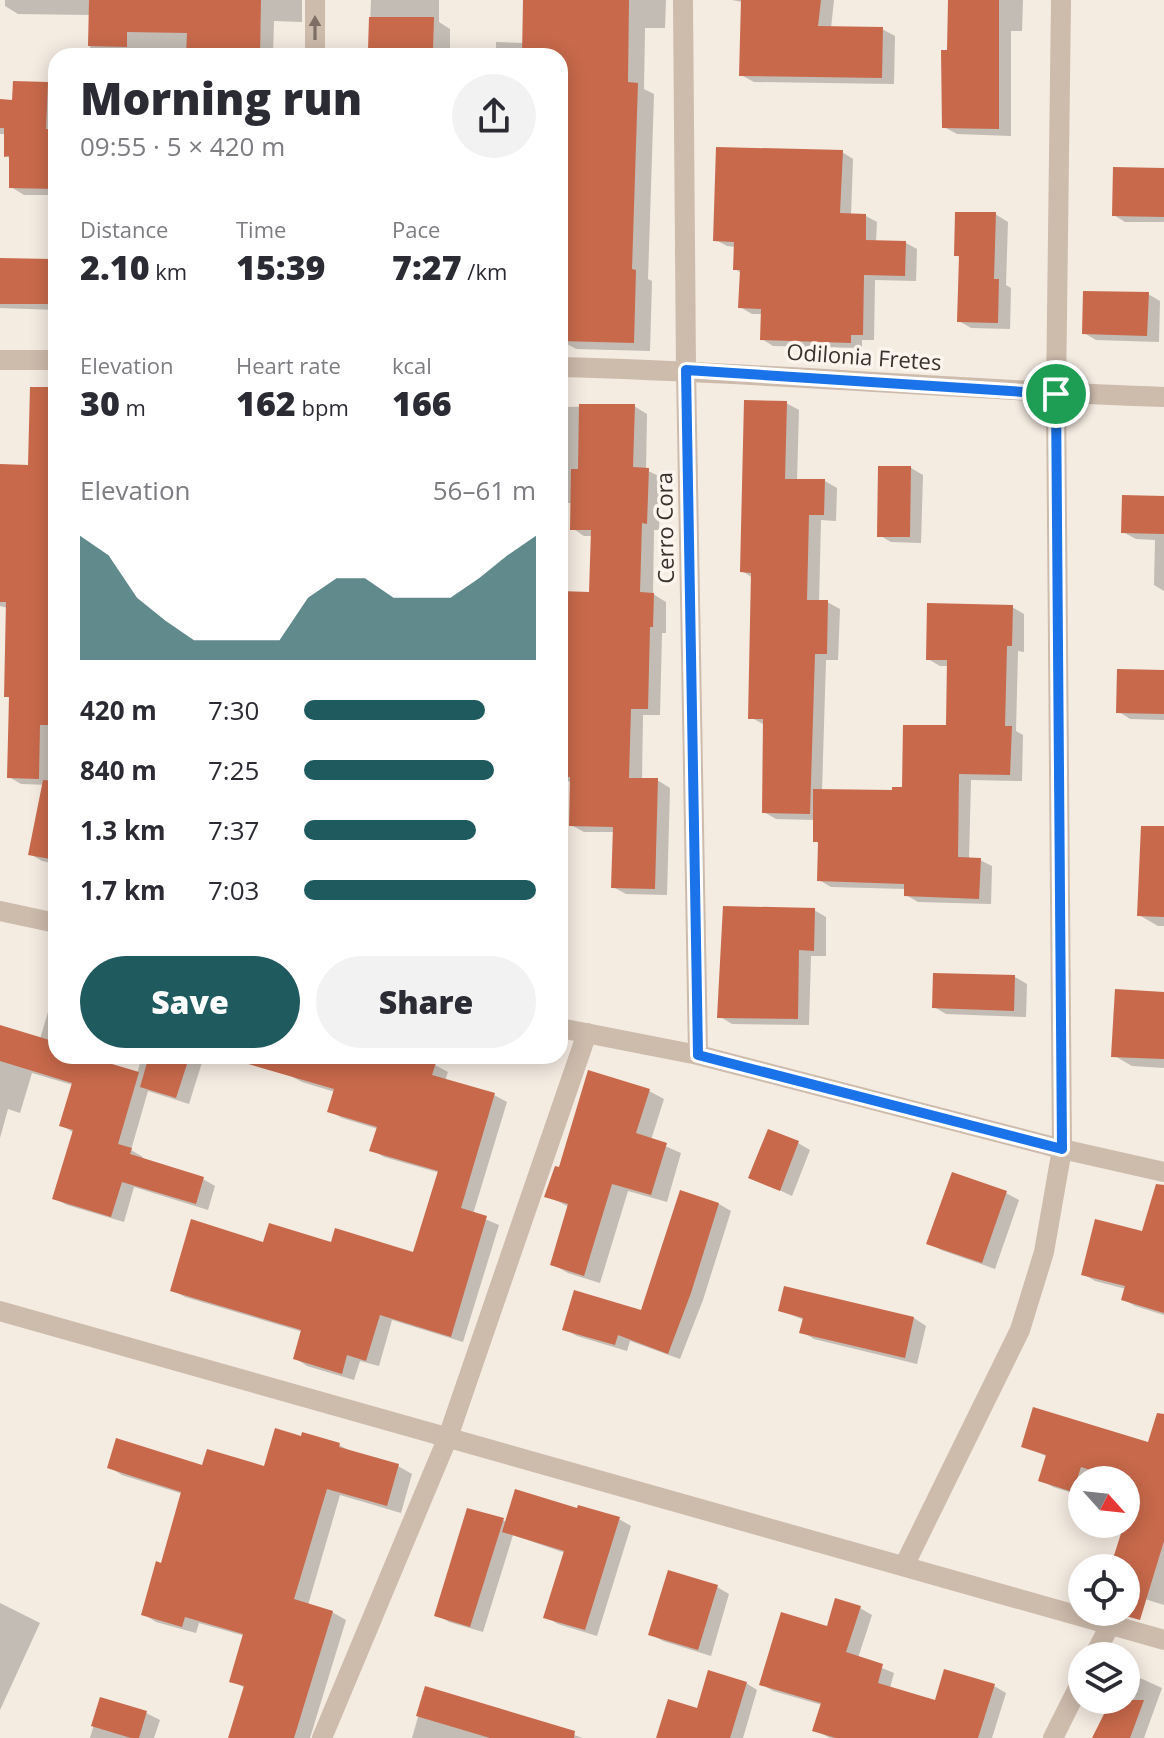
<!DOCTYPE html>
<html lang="en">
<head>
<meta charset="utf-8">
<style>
	body { margin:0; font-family:"Open Sans",sans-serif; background:#f2f2f3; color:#2b2b33; height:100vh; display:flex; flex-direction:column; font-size:30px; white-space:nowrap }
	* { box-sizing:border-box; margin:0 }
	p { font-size:26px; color:#7c7c81 }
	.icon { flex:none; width:44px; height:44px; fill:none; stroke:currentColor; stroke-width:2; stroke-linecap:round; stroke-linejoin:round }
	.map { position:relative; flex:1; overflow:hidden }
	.details { position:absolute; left:48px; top:48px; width:520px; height:1016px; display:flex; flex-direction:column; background:#fff; border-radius:24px; box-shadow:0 4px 20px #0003 }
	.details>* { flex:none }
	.needle { width:52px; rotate:117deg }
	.buttons { position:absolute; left:1068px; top:1466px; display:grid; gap:16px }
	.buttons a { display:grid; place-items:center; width:72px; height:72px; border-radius:50%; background:#fff; box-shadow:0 4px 20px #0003; font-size:40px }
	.pin { position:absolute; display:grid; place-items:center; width:68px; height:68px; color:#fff; margin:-34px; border:4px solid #fff; border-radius:50%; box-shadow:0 2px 8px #0007 }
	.round { display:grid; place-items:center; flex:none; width:84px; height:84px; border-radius:42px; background:#f2f2f3 }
	.headline { display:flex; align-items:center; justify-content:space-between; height:136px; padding:0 32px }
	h1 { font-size:44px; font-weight:800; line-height:60px }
	.stats { display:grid; grid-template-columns:repeat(3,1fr); gap:12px; height:136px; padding:8px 32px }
	.stats div { display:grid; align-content:center }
	.stats b { font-size:34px; font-weight:800 }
	.stats small { font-size:22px; font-weight:400 }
	.stats p { font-size:22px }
	.chart { height:224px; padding:16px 32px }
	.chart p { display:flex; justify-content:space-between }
	.chart svg { width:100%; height:144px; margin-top:8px; fill:#1f5a5e; opacity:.7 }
	.button { display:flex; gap:16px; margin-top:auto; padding:16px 32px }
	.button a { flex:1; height:92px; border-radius:48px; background:#1f5a5e; color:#fff; font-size:32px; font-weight:800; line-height:92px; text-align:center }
	.button a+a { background:#f2f2f3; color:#2b2b33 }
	ul { padding:0 32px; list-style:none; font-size:26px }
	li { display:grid; grid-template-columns:128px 96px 1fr; align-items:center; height:60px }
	li i { height:20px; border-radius:10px; background:#1f5a5e }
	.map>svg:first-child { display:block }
	.shadow { fill:#0003 }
	.building { fill:#c8694b }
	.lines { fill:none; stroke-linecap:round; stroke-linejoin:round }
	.minor { stroke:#cdbbac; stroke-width:20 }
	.oneway { fill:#7d6f65 }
	.route-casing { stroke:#fff; stroke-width:16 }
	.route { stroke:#1a73e8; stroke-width:10 }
	.labels { text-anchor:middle; stroke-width:7; stroke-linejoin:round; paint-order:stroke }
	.street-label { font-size:22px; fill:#3b302b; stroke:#fbf5ee }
</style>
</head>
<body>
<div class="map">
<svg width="1164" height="1738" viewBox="0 0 1164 1738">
	<rect width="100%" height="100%" fill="#f4ebe1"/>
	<g class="shadow">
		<path d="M 5,0 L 302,0 L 302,22 L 274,21 L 273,56 L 90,56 L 91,15 L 18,14 L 5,6 Z"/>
		<path d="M 371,0 L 439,0 L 439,22 L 450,29 L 450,56 L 369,56 Z"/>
		<path d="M 525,0 L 666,0 L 665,28 L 645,28 L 644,89 L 654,94 L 648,279 L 652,281 L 650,351 L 576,349 L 560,340 L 560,56 L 496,56 L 496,42 L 524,43 Z"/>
		<path d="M 732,0 L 834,0 L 831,28 L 882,29 L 895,36 L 894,84 L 754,82 L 741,75 L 742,2 Z"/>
		<path d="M 950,0 L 1023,0 L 1022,31 L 1011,31 L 1011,136 L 957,134 L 944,127 Z"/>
		<path d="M 15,83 L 56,84 L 56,195 L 24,195 L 11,187 L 11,159 L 6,156 L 6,134 L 0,134 L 0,101 L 14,102 Z"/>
		<path d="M 842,152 L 853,159 L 851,215 L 866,216 L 877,222 L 876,242 L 906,243 L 917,249 L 916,281 L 875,280 L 874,340 L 862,340 L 862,348 L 773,346 L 762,339 L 763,314 L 752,314 L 740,307 L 741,273 L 735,269 L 736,247 L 727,246 L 716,240 Z"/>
		<path d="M 1164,170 L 1164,222 L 1125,222 L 1114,215 Z"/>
		<path d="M 995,214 L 1008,222 L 1006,285 L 1011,288 L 1010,329 L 971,328 L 959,321 L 961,258 L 956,255 Z"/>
		<path d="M 0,260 L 56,261 L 56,310 L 0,308 Z"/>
		<path d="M 1148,294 L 1160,301 L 1159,342 L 1096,340 L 1084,333 Z"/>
		<path d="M 56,389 L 56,731 L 52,731 L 51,785 L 21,784 L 9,777 L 11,699 L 6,696 L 8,608 L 0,606 L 0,466 L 30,467 Z"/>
		<path d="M 786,403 L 799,410 L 797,481 L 825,481 L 837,488 L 836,521 L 821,520 L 819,602 L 827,602 L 840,609 L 838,660 L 826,660 L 822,791 L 894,793 L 904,789 L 948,727 L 949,666 L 940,666 L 928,659 L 1012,607 L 1024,614 L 1024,652 L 1018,651 L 1016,731 L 1023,735 L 1022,781 L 971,780 L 969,859 L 980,860 L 992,866 L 991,904 L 918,902 L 906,895 L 906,889 L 831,887 L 819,880 L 820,844 L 815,841 L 815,820 L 776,819 L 764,812 L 765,725 L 750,717 L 753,578 L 742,571 Z"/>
		<path d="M 634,406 L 647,414 L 646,470 L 661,477 L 659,530 L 654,530 L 653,594 L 666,602 L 666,633 L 662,633 L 660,715 L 643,715 L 642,780 L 657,780 L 670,788 L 667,895 L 626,894 L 613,887 L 615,832 L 584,832 L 571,825 L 572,783 L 560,777 L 560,593 L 591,594 L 593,536 L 584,536 L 572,528 L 572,503 L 560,503 L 560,407 Z"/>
		<path d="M 911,468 L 923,475 L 921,543 L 891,542 L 879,535 Z"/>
		<path d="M 1164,498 L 1164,591 L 1154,585 L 1155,540 L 1136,539 L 1123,532 Z"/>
		<path d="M 1164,672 L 1164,720 L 1130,719 L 1118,711 Z"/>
		<path d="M 56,809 L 56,864 L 42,861 L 30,854 Z"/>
		<path d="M 1164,867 L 1164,926 L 1158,926 L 1139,915 Z"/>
		<path d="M 560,898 L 562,899 L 561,941 L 560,941 Z"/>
		<path d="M 814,910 L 826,917 L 826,956 L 811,956 L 809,1025 L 732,1024 L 719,1016 Z"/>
		<path d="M 1015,977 L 1027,984 L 1026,1017 L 946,1014 L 934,1007 Z"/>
		<path d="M 56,985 L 56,1056 L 86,1056 L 85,1058 L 137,1074 L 142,1056 L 204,1056 L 189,1104 L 148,1091 L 131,1150 L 143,1157 L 142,1160 L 203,1179 L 215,1186 L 208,1210 L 134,1187 L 124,1222 L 67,1205 L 54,1198 L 74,1133 L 61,1125 L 73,1085 L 32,1073 L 20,1113 L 8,1109 L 0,1138 L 0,1027 L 40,1039 Z"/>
		<path d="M 1164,994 L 1164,1068 L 1132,1066 L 1113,1055 Z"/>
		<path d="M 242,1056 L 405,1056 L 435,1065 L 448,1072 L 445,1081 L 494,1095 L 507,1102 L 473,1214 L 499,1225 L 463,1342 L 392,1320 L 379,1366 L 360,1361 L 354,1380 L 307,1366 L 295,1358 L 303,1332 L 185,1297 L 172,1290 L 265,1244 L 332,1244 L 415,1254 L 440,1173 L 384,1157 L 372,1150 L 378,1129 L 342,1118 L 329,1111 L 335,1092 L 302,1082 L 289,1075 L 290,1071 Z"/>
		<path d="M 649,1091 L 664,1099 L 651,1140 L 681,1153 L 667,1202 L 628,1191 L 600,1283 L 568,1273 L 552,1264 L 569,1207 L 547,1196 L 561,1169 Z"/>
		<path d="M 798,1143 L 810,1150 L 792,1196 L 751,1177 Z"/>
		<path d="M 953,1175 L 1006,1193 L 1019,1200 L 995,1269 L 941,1250 L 929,1243 Z"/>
		<path d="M 682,1192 L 719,1204 L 731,1211 L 703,1300 L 680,1359 L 630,1341 L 627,1351 L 577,1336 L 564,1329 L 643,1312 Z"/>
		<path d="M 1164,1218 L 1164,1315 L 1135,1306 L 1123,1299 L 1126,1289 L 1095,1281 L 1083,1274 Z"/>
		<path d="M 785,1288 L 914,1318 L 926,1326 L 917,1364 L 814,1339 L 802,1332 L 804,1320 L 780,1310 Z"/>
		<path d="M 339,1445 L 354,1453 L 398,1466 L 412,1474 L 401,1513 L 340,1495 L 308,1605 L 332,1612 L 346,1620 L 310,1738 L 230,1738 L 245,1688 L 232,1681 L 245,1636 L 199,1623 L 196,1633 L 156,1622 L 143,1614 L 162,1565 L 183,1494 L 122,1475 L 109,1467 L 265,1469 Z"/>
		<path d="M 1023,1446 L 1164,1449 L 1164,1605 L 1126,1593 L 1126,1568 L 1112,1568 L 1137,1486 L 1126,1483 L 1126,1480 L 1117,1480 L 1093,1473 L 1091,1480 L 1082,1480 L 1082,1496 L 1053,1487 L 1041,1480 L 1048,1457 Z"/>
		<path d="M 578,1511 L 619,1519 L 631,1526 L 597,1636 L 558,1624 L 546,1617 L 565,1553 L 513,1535 L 483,1632 L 449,1622 L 437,1615 L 503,1520 L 507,1523 Z"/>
		<path d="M 717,1587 L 729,1594 L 711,1656 L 663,1641 L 650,1634 Z"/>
		<path d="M 0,1603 L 40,1623 L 0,1710 Z"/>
		<path d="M 860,1608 L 872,1615 L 858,1658 L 894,1673 L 890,1688 L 937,1702 L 994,1686 L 1006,1693 L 992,1738 L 830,1738 L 815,1730 L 822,1705 L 773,1691 L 761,1684 L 828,1628 Z"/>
		<path d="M 1127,1672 L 1162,1688 L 1144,1738 L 1102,1738 L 1113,1700 L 1126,1700 Z"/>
		<path d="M 746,1683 L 757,1690 L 743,1738 L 658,1738 Z"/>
		<path d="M 426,1689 L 583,1738 L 412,1738 Z"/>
		<path d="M 101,1700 L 146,1713 L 160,1720 L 154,1738 L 90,1738 Z"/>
	</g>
	<g class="building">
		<path d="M 89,0 L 261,0 L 260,56 L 186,56 L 187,33 L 127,32 L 127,47 L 88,46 Z"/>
		<path d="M 523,0 L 629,0 L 628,82 L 638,83 L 632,269 L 636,270 L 634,343 L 560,341 L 560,56 L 522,56 Z"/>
		<path d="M 741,0 L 821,0 L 818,26 L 883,27 L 882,78 L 739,76 Z"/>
		<path d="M 948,0 L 999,0 L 999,129 L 942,128 L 941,50 L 947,50 Z"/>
		<path d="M 369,17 L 434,17 L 433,50 L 368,50 Z"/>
		<path d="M 13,81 L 48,82 L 46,129 L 56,129 L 56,189 L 9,188 L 9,156 L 4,157 L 4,128 L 0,128 L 0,99 L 12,100 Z"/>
		<path d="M 716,147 L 843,150 L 840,213 L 866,214 L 866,240 L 906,241 L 905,276 L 864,275 L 863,335 L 851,335 L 851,343 L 760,340 L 761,309 L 738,308 L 740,270 L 733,270 L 734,242 L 713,241 Z"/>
		<path d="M 1113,167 L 1164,168 L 1164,217 L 1112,216 Z"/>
		<path d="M 955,212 L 996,212 L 994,279 L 999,279 L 998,323 L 957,322 L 959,256 L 954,256 Z"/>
		<path d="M 0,258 L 52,259 L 51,304 L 0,304 Z"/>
		<path d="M 1083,291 L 1149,292 L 1147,336 L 1082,334 Z"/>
		<path d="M 30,387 L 56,387 L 56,725 L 40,725 L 39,779 L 7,778 L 9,697 L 4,697 L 6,602 L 0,602 L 0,464 L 28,465 Z"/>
		<path d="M 744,400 L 787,401 L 785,479 L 825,479 L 824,515 L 809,515 L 807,600 L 828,600 L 827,654 L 815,654 L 810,814 L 762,813 L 763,719 L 748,719 L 751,573 L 740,572 Z"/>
		<path d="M 579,404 L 635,404 L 633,467 L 649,468 L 647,524 L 642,523 L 640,592 L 654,593 L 653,627 L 650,627 L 648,709 L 631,709 L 629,778 L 658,778 L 655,889 L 611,888 L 613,827 L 569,826 L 570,777 L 560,777 L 560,591 L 589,592 L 591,530 L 570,530 L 571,469 L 578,469 Z"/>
		<path d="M 878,466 L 911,466 L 910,537 L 877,537 Z"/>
		<path d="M 1122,495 L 1164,496 L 1164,534 L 1121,533 Z"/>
		<path d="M 927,603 L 1013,605 L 1012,646 L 1007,646 L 1005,726 L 1012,726 L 1010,775 L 959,774 L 958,857 L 981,858 L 979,899 L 904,896 L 904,884 L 817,881 L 818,842 L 813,842 L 813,789 L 892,790 L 892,787 L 902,787 L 903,725 L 946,725 L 947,660 L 926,660 Z"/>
		<path d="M 1117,669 L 1164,670 L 1164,714 L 1116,713 Z"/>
		<path d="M 43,780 L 56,781 L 56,860 L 28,855 Z"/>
		<path d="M 1141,826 L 1164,826 L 1164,917 L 1137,916 Z"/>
		<path d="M 723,906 L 815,908 L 814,951 L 799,950 L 798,1019 L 717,1018 Z"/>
		<path d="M 933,973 L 1015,975 L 1014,1011 L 932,1008 Z"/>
		<path d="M 1115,989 L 1164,992 L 1164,1059 L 1111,1057 Z"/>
		<path d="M 0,1025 L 56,1042 L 56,1056 L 85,1056 L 139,1072 L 118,1144 L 132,1148 L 130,1154 L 204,1177 L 196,1204 L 122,1182 L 111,1217 L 52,1199 L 73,1130 L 59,1126 L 72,1083 L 0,1061 Z"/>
		<path d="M 149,1056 L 172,1056 L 188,1061 L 176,1098 L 140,1087 Z"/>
		<path d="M 246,1056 L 438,1056 L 432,1075 L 495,1093 L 461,1208 L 487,1216 L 451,1337 L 380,1315 L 366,1361 L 347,1355 L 342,1374 L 293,1359 L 301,1330 L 170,1291 L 191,1219 L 263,1242 L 269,1223 L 331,1242 L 335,1228 L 413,1252 L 438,1171 L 369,1151 L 377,1127 L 327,1112 L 334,1089 L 245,1063 Z"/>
		<path d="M 588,1070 L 650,1089 L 636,1133 L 667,1143 L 651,1195 L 612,1184 L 584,1276 L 550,1265 L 568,1204 L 544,1197 L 555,1166 L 559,1167 Z"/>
		<path d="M 768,1129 L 799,1141 L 780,1191 L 748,1178 Z"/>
		<path d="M 952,1172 L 1007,1191 L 982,1263 L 926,1244 Z"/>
		<path d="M 1156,1184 L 1164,1185 L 1164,1313 L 1121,1300 L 1125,1286 L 1081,1275 L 1095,1219 L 1142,1231 Z"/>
		<path d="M 680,1190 L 719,1203 L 691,1293 L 668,1354 L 618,1335 L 615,1345 L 562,1330 L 574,1290 L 641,1310 Z"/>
		<path d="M 784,1286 L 914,1317 L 905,1358 L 799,1333 L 803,1318 L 778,1311 Z"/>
		<path d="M 1033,1407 L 1148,1442 L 1157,1413 L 1164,1414 L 1164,1541 L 1140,1620 L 1126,1616 L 1126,1568 L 1110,1568 L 1124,1524 L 1126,1524 L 1135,1484 L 1081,1467 L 1073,1492 L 1038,1481 L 1046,1455 L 1021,1447 Z"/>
		<path d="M 275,1428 L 301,1436 L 302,1432 L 340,1443 L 339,1447 L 399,1464 L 387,1506 L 327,1489 L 294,1599 L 333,1611 L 294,1738 L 228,1738 L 244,1686 L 229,1682 L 243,1634 L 185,1617 L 182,1627 L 141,1615 L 156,1561 L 161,1563 L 181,1492 L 107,1468 L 116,1438 L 202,1465 L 207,1449 L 264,1466 Z"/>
		<path d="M 515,1489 L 577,1508 L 578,1505 L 620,1517 L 585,1630 L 543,1618 L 564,1551 L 502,1532 Z"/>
		<path d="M 467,1508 L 504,1518 L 470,1627 L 434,1616 Z"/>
		<path d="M 668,1570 L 718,1585 L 698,1650 L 648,1635 Z"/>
		<path d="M 835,1598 L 861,1606 L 846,1652 L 883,1664 L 878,1683 L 935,1700 L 944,1669 L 995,1684 L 978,1738 L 836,1738 L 812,1731 L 821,1703 L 759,1685 L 781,1612 L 827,1626 Z"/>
		<path d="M 708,1670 L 747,1682 L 730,1738 L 656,1738 L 668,1699 L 697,1708 Z"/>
		<path d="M 425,1686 L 575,1731 L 574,1738 L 490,1738 L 416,1716 Z"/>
		<path d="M 100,1697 L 147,1711 L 139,1738 L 131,1738 L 91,1726 Z"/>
		<path d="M 1111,1700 L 1144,1700 L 1130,1738 L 1092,1738 Z"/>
	</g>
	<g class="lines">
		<g class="minor">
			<path d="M 683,0 L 686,370 L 698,1055"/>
			<path d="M 315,56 L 315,0"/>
			<path d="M 0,360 L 56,360"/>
			<path d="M 560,367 C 762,372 962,390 1164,397"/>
			<path d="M 0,911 L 56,923"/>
			<path d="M 560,1028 L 698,1055 L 1062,1149 L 1164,1172"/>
			<path d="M 0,1311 L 1164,1640"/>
			<path d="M 904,1566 L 1020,1330 L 1044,1252 L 1062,1149 L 1056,394 L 1061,0"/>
			<path d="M 1094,1656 L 1110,1625"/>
			<path d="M 322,1738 L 448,1437 L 587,1033"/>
			<path d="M 1053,1738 L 1082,1680"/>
		</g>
	</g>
	<defs><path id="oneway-solid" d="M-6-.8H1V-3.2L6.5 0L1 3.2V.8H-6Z" transform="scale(2)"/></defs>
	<use class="oneway" href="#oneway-solid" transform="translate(315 28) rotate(-90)"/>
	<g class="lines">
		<defs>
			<path id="route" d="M 686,370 L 1056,394 L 1062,1149 L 698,1055 Z"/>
		</defs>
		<use href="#route" class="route-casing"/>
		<use href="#route" class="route"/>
	</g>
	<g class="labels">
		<g class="street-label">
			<text transform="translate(864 357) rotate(4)" y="8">Odilonia Fretes</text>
			<text transform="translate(665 528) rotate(-91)" y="8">Cerro Cora</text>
		</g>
	</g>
</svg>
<div class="buttons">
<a><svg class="needle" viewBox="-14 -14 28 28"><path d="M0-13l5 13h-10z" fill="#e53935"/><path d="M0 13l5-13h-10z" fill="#7c7c81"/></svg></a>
<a><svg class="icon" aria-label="locate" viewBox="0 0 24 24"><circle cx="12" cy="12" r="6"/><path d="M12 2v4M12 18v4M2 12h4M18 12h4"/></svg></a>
<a><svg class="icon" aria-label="layers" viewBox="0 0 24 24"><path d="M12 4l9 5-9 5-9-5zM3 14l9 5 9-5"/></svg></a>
</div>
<div class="pin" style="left:1056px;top:394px;background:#1e9e55"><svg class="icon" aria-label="arrive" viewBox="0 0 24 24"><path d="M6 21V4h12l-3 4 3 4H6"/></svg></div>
<section class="details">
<div class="headline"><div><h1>Morning run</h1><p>09:55 · 5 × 420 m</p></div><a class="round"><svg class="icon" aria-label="share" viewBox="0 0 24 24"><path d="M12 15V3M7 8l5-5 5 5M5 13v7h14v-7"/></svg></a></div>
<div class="stats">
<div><p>Distance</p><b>2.10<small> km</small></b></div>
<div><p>Time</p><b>15:39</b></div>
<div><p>Pace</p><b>7:27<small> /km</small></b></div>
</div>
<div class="stats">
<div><p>Elevation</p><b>30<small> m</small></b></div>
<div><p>Heart rate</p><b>162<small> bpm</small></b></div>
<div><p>kcal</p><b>166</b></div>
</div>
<div class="chart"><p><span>Elevation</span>56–61 m</p>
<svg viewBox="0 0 160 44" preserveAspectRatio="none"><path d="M0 44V6L10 12L20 25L30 32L40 38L50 38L60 38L70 38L80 25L90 19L100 19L110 25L120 25L130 25L140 19L150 12L160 6V44z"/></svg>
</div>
<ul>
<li><b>420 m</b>7:30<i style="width:78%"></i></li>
<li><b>840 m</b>7:25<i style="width:82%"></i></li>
<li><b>1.3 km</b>7:37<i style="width:74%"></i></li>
<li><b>1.7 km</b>7:03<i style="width:100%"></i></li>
</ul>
<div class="button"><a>Save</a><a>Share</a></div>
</section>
</div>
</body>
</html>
